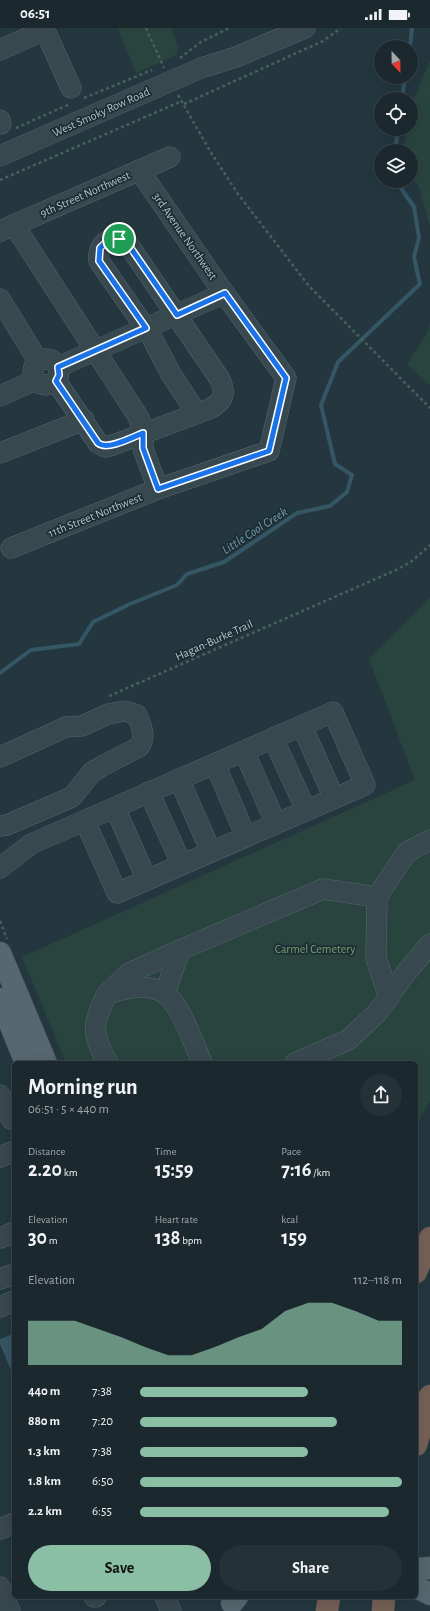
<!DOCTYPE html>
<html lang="en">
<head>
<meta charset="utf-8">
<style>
	body { margin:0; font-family:"Alegreya Sans",sans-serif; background:#243137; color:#f1f3f6; height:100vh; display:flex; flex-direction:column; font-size:15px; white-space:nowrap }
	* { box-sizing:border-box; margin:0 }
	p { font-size:13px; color:#a0a6aa }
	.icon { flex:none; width:22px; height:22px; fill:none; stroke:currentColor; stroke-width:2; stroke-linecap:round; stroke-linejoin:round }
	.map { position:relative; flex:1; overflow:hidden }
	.drawer { position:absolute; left:12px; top:1033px; width:406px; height:538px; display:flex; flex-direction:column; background:#1b292f; border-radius:6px; box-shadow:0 4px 16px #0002,0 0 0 1px #39454b }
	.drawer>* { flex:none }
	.needle { width:26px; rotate:158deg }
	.tools { position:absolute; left:374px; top:12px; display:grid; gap:8px }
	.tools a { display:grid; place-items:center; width:44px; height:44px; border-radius:50%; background:#1b292f; box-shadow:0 4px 16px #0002,0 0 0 1px #39454b; font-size:20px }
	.pin { position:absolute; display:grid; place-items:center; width:34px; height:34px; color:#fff; margin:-17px; border:2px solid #fff; border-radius:50%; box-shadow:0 1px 4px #0007 }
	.round { display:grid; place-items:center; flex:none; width:42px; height:42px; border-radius:21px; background:#243137 }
	.summary { display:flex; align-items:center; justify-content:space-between; height:68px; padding:0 16px }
	h1 { font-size:22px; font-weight:700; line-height:30px }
	.metrics { display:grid; grid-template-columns:repeat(3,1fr); gap:6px; height:68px; padding:4px 16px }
	.metrics div { display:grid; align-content:center }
	.metrics b { font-size:20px; font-weight:700 }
	.metrics small { font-size:11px; font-weight:400 }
	.metrics p { font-size:11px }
	.chart { height:112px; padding:8px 16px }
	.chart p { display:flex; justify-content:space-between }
	.chart svg { width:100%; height:72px; margin-top:4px; fill:#8abfa5; opacity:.7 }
	.cta { display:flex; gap:8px; margin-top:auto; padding:8px 16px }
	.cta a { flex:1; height:46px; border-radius:24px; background:#8abfa5; color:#111; font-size:16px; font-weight:700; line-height:46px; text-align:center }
	.cta a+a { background:#243137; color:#f1f3f6 }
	ul { padding:0 16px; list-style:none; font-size:13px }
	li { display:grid; grid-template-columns:64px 48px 1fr; align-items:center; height:30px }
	li i { height:10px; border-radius:5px; background:#8abfa5 }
	.status { display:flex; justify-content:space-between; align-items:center; height:28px; padding:0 20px; background:#1b292f; direction:ltr }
	.status svg { height:11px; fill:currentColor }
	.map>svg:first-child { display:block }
	.green { fill:#29443f }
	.water { fill:#355665 }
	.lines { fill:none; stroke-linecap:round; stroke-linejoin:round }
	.stream { stroke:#355665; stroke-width:4 }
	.minor-casing { stroke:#56656d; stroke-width:21 }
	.major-casing { stroke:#44545b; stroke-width:23 }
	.highway-casing { stroke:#43525a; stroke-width:23 }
	.path { stroke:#48605d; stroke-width:2.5; stroke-dasharray:3 3; stroke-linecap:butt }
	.minor { stroke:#38484f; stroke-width:20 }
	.major { stroke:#56676f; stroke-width:22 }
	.highway { stroke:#756055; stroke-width:22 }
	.route-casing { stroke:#fff; stroke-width:8 }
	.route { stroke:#1a73e8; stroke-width:5 }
	.labels { text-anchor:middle; stroke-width:3.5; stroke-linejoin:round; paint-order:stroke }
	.street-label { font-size:12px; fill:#b4c2ca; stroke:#1d2d34 }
	.park-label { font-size:12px; fill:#73a171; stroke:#1d2d34 }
	.water-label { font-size:13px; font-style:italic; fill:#739cae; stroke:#1d2d34 }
</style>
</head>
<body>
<div class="status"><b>06:51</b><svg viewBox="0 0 49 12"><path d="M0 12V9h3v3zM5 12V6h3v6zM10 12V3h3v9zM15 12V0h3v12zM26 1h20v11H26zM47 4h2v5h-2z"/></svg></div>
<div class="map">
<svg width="430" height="1583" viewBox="0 0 430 1583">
	<rect width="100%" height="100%" fill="#24373f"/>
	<g class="green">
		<path d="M 118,0 L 171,0 L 178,18 L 177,27 L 136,45 Z"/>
		<path d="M 430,33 L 430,198 L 419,159 L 411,150 L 411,123 L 403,123 L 407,101 L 411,101 L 411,78 Z"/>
		<path d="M 430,293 L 430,357 L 407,337 L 428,303 Z"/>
		<path d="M 430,569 L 430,1074 L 416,1097 L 416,1035 L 66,1035 L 22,929 L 415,752 L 369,631 Z"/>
	</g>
	<path class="water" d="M 13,1306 L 14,1309 L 13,1347 L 0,1316 L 0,1311 Z"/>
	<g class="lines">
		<g class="stream">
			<path d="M 410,19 L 412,0"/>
			<path d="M 402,71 L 405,49"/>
			<path d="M 395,123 L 398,101"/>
			<path d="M 0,645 L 31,622 L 79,616 L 93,594 L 130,576 L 177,557 L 187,546 L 224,534 L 297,485 L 330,478 L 347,464 L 352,447 L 335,436 L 321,377 L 338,334 L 420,256 L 414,229 L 419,210 L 414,179 L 396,153"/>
		</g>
		<defs>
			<g id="minor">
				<path d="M 44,0 L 71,60"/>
				<path d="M 0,22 L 45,2"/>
				<path d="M 0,92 L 1,96"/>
				<path d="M 0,128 L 201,40 L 236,29 L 305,0"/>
				<path d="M 14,197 L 139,390 L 143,405 L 143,421 L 158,461"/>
				<path d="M 0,203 L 170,129"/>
				<path d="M 0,271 L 38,333"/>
				<circle cx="46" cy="344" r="13"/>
				<path d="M 58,339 L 225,265"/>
				<path d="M 56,353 L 98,415 L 105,419 L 113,417 L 209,381 C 224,374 227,365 219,350 L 128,216 C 114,204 96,215 99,233 L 151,308 L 171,346 L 197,386"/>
				<path d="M 0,368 L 36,352"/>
				<path d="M 0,425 L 84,392"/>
				<path d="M 11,520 L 158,461 L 269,423 L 286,350 L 219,258 L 139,142"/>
				<path d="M 302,698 L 334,770"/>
				<path d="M 273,710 L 306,782"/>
				<path d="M 244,723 L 276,796"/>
				<path d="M 0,729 L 66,699 L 82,698 L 108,686 L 125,683 L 137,687 C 141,698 147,708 139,719 L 102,738 L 92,744 L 72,769 L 7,797 L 0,798"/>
				<path d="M 215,736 L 246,809"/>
				<path d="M 179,751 L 211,824"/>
				<path d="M 149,764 L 182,837"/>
				<path d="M 115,780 L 147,852"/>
				<path d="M 0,840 L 31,816 L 333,684 L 365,757 L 117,865 L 85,793"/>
				<path d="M 377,869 L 376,930 L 389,970"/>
				<path d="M 165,965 L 180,922"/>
				<path d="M 107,966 L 129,945 L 180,922 L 323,861 L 377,869 L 407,824 L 430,812"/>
				<path d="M 108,1035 C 91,1005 92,996 107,966 C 125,960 146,955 164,965 C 179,973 195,1018 202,1035"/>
				<path d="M 295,1035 L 348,1012 L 377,985 L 405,946 L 430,916"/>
				<path d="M 0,1067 L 11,1091"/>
				<path d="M 0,1129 L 14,1123"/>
				<path d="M 0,1210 L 14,1204"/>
				<path d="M 0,1251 L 14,1246"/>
				<path d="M 0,1279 L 14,1273"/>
				<path d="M 0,1501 L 14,1495"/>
				<path d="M 0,1559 L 10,1583"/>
				<path d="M 94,1569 L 96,1569"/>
				<path d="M 165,1569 L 171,1583"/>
			</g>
			<g id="major">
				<path d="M 0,925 L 46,1035"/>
				<path d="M 0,971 L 26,1035"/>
				<path d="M 416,1541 L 430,1540"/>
				<path d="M 416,1559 L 430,1566"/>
				<path d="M 232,1575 L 237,1569"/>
			</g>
			<g id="highway">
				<path d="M 416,1244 L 430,1210"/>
				<path d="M 416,1417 L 430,1368"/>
				<path d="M 327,1583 L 329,1569"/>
				<path d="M 383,1583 L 384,1569"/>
			</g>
		</defs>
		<use href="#minor" class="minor-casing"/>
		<use href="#major" class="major-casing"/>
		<use href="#highway" class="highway-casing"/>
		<g class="path">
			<path d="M 146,0 L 164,40"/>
			<path d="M 180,30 L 201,14 L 229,0"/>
			<path d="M 178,67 L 210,123 L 238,166 L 309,258 L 430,380"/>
			<path d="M 84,70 L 152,42"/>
			<path d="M 184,76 L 323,13 L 341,0"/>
			<path d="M 16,100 L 70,76"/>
			<path d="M 0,152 L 182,73"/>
			<path d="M 109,668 L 396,542 L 412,533 L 430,517"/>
			<path d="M 0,893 L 7,911"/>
		</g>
		<use href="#minor" class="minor"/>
		<use href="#major" class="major"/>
		<use href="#highway" class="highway"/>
	</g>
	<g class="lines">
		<defs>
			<path id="route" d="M 113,210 L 124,213 L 128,216 L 177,287 L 225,265 L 286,350 L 269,423 L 158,461 L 143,420 L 143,405 C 133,409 107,423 98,415 L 56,353 L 59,347 L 58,339 L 146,300 L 99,233 L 100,220 L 108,212 Z"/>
		</defs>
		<use href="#route" class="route-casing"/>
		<use href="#route" class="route"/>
	</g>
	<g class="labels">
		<g class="street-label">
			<text transform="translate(101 84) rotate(-24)" y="4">West Smoky Row Road</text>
			<text transform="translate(85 166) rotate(-24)" y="4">9th Street Northwest</text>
			<text transform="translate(185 208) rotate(55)" y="4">3rd Avenue Northwest</text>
			<text transform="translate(95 487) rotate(-22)" y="4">11th Street Northwest</text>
			<text transform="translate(214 612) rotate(-24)" y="4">Hagan-Burke Trail</text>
		</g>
		<g class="park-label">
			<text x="315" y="925">Carmel Cemetery</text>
		</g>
		<g class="water-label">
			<text transform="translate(254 502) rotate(-33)" y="5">Little Cool Creek</text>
		</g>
	</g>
</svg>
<div class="tools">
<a><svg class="needle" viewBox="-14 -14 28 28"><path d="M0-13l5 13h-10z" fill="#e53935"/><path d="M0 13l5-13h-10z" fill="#a0a6aa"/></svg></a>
<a><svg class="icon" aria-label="locate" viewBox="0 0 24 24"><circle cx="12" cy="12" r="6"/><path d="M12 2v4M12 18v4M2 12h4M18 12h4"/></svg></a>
<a><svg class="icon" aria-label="layers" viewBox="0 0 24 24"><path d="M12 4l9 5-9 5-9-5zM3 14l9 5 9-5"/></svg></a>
</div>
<div class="pin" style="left:119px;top:211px;background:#1e9e55"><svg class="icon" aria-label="arrive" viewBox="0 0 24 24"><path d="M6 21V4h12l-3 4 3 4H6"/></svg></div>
<section class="drawer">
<div class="summary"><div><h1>Morning run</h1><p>06:51 · 5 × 440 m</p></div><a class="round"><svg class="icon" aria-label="share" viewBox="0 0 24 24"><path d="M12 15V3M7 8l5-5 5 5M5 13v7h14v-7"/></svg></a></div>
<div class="metrics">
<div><p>Distance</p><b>2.20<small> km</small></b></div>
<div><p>Time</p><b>15:59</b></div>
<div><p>Pace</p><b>7:16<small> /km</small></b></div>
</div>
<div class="metrics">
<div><p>Elevation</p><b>30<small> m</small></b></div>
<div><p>Heart rate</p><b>138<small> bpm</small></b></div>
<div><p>kcal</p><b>159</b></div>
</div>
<div class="chart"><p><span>Elevation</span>112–118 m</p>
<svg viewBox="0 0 160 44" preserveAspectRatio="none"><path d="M0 44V17L10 17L20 17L30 22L40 27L50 33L60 38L70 38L80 33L90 27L100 22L110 11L120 6L130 6L140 11L150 17L160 17V44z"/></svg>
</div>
<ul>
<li><b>440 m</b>7:38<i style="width:64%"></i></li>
<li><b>880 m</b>7:20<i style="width:75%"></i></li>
<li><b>1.3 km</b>7:38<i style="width:64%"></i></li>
<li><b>1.8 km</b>6:50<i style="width:100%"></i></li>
<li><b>2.2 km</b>6:55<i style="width:95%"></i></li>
</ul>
<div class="cta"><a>Save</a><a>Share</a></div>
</section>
</div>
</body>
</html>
